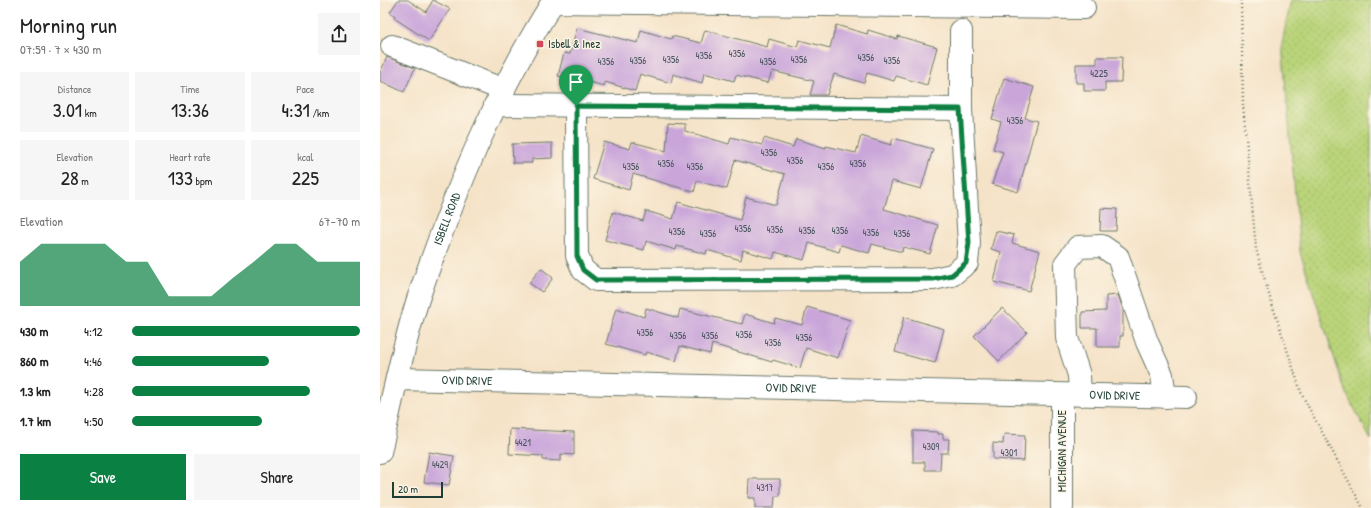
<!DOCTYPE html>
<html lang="en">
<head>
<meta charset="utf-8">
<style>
	body { margin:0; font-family:"Patrick Hand",sans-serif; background:#f6f6f6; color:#222; height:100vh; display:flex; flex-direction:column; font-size:15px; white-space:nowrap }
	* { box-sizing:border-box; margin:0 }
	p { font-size:13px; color:#767676 }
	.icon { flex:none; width:22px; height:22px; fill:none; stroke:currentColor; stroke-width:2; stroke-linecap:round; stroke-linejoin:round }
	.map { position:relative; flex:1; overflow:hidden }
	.sheet { display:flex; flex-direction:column; background:#fff; width:380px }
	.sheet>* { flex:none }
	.scale { position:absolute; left:12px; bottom:10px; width:51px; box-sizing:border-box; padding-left:4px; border:2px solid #1f3d34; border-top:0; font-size:11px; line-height:14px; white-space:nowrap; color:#1f3d34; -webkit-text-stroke:3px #fcf5e5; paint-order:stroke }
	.pin { position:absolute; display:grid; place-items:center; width:34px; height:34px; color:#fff; margin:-41px -17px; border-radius:50% 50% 50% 0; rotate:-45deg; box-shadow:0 0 4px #0007 }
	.pin .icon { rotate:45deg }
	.round { display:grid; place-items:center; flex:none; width:42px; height:42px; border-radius:0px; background:#f6f6f6 }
	.head { display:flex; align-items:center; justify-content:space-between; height:68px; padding:0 20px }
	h1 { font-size:22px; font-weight:600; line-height:30px }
	.figures { display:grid; grid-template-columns:repeat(3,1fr); gap:6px; height:68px; padding:4px 20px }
	.figures div { display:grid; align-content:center; border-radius:0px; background:#f6f6f6; text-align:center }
	.figures b { font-size:20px; font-weight:600 }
	.figures small { font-size:11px; font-weight:400 }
	.figures p { font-size:11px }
	.chart { height:112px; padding:8px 20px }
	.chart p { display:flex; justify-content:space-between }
	.chart svg { width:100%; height:72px; margin-top:4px; fill:#0b8043; opacity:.7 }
	.cta { display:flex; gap:8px; margin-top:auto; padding:8px 20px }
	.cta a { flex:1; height:46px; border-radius:0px; background:#0b8043; color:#fff; font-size:16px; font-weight:600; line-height:46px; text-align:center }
	.cta a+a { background:#f6f6f6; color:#222 }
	ul { padding:0 20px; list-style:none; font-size:13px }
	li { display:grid; grid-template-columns:64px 48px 1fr; align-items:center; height:30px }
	li i { height:10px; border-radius:5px; background:#0b8043 }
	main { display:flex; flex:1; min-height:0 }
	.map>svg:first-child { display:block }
	.park { fill:url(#park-dots); stroke:#6c8857 }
	.building { fill:#c9a5da }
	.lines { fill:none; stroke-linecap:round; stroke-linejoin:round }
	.minor-casing { stroke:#6a7768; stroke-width:24 }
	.path { stroke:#6a7768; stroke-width:2.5; stroke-dasharray:1 3; stroke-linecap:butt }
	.minor { stroke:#fff; stroke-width:22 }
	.route-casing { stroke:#fff; stroke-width:8 }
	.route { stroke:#0b8043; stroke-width:5 }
	.poi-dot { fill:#d1495b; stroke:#fcf5e5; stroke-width:1.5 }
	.labels { text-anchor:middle; stroke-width:3; stroke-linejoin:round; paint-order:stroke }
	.number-label { font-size:10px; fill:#4a575e }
	.poi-label { font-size:12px; fill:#1f3d34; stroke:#fcf5e5; text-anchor:start }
	.street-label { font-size:12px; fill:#1f3d34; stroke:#fcf5e5 }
</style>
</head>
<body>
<main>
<section class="sheet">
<div class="head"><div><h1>Morning run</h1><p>07:59 · 7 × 430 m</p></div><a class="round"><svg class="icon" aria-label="share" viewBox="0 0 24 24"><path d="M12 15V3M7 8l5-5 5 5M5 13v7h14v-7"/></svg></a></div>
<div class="figures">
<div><p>Distance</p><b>3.01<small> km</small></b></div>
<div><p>Time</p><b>13:36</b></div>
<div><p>Pace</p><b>4:31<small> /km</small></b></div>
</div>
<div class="figures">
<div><p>Elevation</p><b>28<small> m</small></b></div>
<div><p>Heart rate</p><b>133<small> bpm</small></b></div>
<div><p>kcal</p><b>225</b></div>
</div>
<div class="chart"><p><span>Elevation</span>67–70 m</p>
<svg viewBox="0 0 160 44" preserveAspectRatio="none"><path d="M0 44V17L10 6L20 6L30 6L40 6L50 17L60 17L70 38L80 38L90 38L100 27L110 17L120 6L130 6L140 17L150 17L160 17V44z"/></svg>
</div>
<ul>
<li><b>430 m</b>4:12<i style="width:100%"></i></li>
<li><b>860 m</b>4:46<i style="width:60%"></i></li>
<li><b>1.3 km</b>4:28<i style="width:78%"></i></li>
<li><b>1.7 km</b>4:50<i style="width:57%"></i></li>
</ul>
<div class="cta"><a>Save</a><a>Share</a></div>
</section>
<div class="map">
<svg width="991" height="508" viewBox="0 0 991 508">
	<defs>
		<pattern id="park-dots" width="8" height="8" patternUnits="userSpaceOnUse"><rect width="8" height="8" fill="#bad47a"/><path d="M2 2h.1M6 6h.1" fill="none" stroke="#9fb76a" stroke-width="1.8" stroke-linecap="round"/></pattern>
	</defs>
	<rect width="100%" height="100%" fill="#fcf5e5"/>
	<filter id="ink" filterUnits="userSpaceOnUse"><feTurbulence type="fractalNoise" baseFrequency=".025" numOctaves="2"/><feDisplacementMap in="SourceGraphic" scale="8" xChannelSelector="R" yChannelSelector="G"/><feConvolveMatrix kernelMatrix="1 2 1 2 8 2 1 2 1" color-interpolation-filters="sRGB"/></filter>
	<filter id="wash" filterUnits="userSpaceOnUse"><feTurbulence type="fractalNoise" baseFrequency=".012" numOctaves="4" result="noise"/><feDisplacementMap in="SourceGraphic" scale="16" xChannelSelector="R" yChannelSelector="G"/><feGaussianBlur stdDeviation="0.9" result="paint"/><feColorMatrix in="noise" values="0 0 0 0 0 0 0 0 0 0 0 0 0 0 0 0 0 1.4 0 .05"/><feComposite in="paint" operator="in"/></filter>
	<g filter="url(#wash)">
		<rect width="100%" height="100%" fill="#f5e3c8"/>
		<path class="park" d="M 911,0 L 991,0 L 991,440 L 965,391 L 920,252 L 902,43 Z"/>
		<g id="blocks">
			<g class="building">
				<path d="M 18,0 L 28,0 L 46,12 L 53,0 L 70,9 L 49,41 L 14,18 L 15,16 L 10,12 Z"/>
				<path d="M 456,25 L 487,34 L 488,30 L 517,39 L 518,36 L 557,47 L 547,85 L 516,76 L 514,81 L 487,73 L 484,83 L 454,74 L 447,95 L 430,95 L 434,81 L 392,71 L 388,83 L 356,75 L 354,81 L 324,73 L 322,83 L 293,74 L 291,83 L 260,74 L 255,91 L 225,82 L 224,86 L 194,78 L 194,80 L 178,76 L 184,53 L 190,54 L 197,28 L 258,43 L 261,30 L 291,39 L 292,36 L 321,43 L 325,30 L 387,47 L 389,39 L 417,47 L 419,40 L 450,48 Z"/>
				<path d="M 7,57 L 35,68 L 24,92 L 0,81 L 0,73 Z"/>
				<path d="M 717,57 L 742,57 L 741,82 L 725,82 L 725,91 L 704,91 L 704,83 L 696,83 L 696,64 L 717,64 Z"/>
				<path d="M 624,78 L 654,87 L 645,118 L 657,121 L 638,192 L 612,184 L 623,152 L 613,149 L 621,122 L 612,119 Z"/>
				<path d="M 288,123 L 305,124 L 305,131 L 349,144 L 351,137 L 382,145 L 384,138 L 413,147 L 416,139 L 446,148 L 446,146 L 476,153 L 481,136 L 511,145 L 513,138 L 553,149 L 541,189 L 512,181 L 504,209 L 558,225 L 550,254 L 523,247 L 522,252 L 492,244 L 489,253 L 461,245 L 459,252 L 429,243 L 424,260 L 395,252 L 393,259 L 363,250 L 361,260 L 327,250 L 326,254 L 297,246 L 296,250 L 266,241 L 264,250 L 225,240 L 233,212 L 263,221 L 266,211 L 293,219 L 298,202 L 360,220 L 366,197 L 396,205 L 405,174 L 355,160 L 347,189 L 317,181 L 314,192 L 253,174 L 249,190 L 213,179 L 224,142 L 250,149 L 252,142 L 286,151 Z"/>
				<path d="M 172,143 L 172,158 L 152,159 L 152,163 L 133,163 L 132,144 Z"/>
				<path d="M 721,208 L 737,209 L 736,231 L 720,231 Z"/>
				<path d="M 616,231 L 634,235 L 632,243 L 660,251 L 649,291 L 614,282 L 621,252 L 611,249 Z"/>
				<path d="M 161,268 L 173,278 L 162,292 L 149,283 Z"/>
				<path d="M 738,295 L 743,309 L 743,336 L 740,336 L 740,347 L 717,347 L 717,328 L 702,328 L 702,312 L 726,311 L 726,296 Z"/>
				<path d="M 427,307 L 470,320 L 458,358 L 426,348 L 420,368 L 393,360 L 392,362 L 332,344 L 330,354 L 300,346 L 296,361 L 266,352 L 265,355 L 226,344 L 236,308 L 264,317 L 266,308 L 298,318 L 300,309 L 362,324 L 365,314 L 394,323 L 395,318 L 422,325 Z"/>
				<path d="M 622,308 L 647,332 L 619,361 L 594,336 Z"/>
				<path d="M 524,317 L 564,329 L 555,363 L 515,352 Z"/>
				<path d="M 130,429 L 194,432 L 194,455 L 181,454 L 181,461 L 163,460 L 163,456 L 129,454 Z"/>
				<path d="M 533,431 L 558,432 L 558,434 L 563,434 L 563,439 L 569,439 L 568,453 L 561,453 L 560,470 L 545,470 L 545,462 L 533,462 Z"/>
				<path d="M 624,434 L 645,435 L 644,461 L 613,459 L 613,443 L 623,444 Z"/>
				<path d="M 49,452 L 74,456 L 69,485 L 44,482 Z"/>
				<path d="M 369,479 L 400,479 L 400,496 L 395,496 L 394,508 L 375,508 L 375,498 L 368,498 Z"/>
			</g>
		</g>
	</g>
	<g filter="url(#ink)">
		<use href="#blocks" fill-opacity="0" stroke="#6a7768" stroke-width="1"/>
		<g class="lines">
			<defs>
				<g id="minor">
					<path d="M 172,2 L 704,8"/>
					<path d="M 12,46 L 124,90"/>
					<path d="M 115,105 L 581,109"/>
					<path d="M 196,106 L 197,256 L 203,270 L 216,280 L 553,279 L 572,275 L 587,263 L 589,243 L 581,109 L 581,31"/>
					<path id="s1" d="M 17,379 L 806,397"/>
					<path d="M 700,395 L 699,375 L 687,338 L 685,264 L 698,247 L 722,246 L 738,257 L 767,342 L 782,375 L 785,397"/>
					<path id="s2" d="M 0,452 C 12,401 22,349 38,299 C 73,196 115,93 174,0"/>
					<path d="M 682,508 L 682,395"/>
				</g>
			</defs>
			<use href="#minor" class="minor-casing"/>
			<path class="path" d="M 861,0 L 863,104 L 876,249 L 891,301 L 922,395 L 983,508"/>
			<use href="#minor" class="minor"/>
		</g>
	</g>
	<g class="lines" filter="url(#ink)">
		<defs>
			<path id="route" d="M 196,106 L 580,109 L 589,243 L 586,263 L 572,275 L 553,279 L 216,280 L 203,270 L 197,256 Z"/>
		</defs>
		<use href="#route" class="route-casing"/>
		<use href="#route" class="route"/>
	</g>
	<rect class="poi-dot" x="156" y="40" width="8" height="8" rx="2"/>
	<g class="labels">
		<g class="number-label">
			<text x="357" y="57">4356</text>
			<text x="324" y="59">4356</text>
			<text x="486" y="61">4356</text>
			<text x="291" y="63">4356</text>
			<text x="419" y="63">4356</text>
			<text x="258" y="64">4356</text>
			<text x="512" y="64">4356</text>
			<text x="226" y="65">4356</text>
			<text x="388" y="65">4356</text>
			<text x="719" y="77">4225</text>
			<text x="635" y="124">4356</text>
			<text x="389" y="156">4356</text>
			<text x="415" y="164">4356</text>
			<text x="286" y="167">4356</text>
			<text x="478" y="167">4356</text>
			<text x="251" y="170">4356</text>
			<text x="315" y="170">4356</text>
			<text x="446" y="170">4356</text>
			<text x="363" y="232">4356</text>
			<text x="395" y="233">4356</text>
			<text x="427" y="234">4356</text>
			<text x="460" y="234">4356</text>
			<text x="297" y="235">4356</text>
			<text x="491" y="236">4356</text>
			<text x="328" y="237">4356</text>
			<text x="522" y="237">4356</text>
			<text x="265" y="336">4356</text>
			<text x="364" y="338">4356</text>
			<text x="298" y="339">4356</text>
			<text x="330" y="339">4356</text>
			<text x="424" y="341">4356</text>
			<text x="393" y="346">4356</text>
			<text x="143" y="446">4421</text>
			<text x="551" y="450">4309</text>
			<text x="629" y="456">4301</text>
			<text x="60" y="468">4429</text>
			<text x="385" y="491">4317</text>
		</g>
		<g class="poi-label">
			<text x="168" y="48">Isbell &amp; Inez</text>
		</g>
		<g class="street-label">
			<text dy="4" stroke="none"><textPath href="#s2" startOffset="243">ISBELL ROAD</textPath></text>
			<text dy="4" stroke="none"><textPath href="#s1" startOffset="70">OVID DRIVE</textPath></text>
			<text dy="4" stroke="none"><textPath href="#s1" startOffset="394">OVID DRIVE</textPath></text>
			<text dy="4" stroke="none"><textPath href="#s1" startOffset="718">OVID DRIVE</textPath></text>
			<text transform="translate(682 451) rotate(-90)" y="4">MICHIGAN AVENUE</text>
		</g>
	</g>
</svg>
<div class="scale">20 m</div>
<div class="pin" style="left:196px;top:106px;background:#1e9e55"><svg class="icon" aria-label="arrive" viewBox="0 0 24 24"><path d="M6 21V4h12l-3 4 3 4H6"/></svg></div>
</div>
</main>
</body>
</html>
